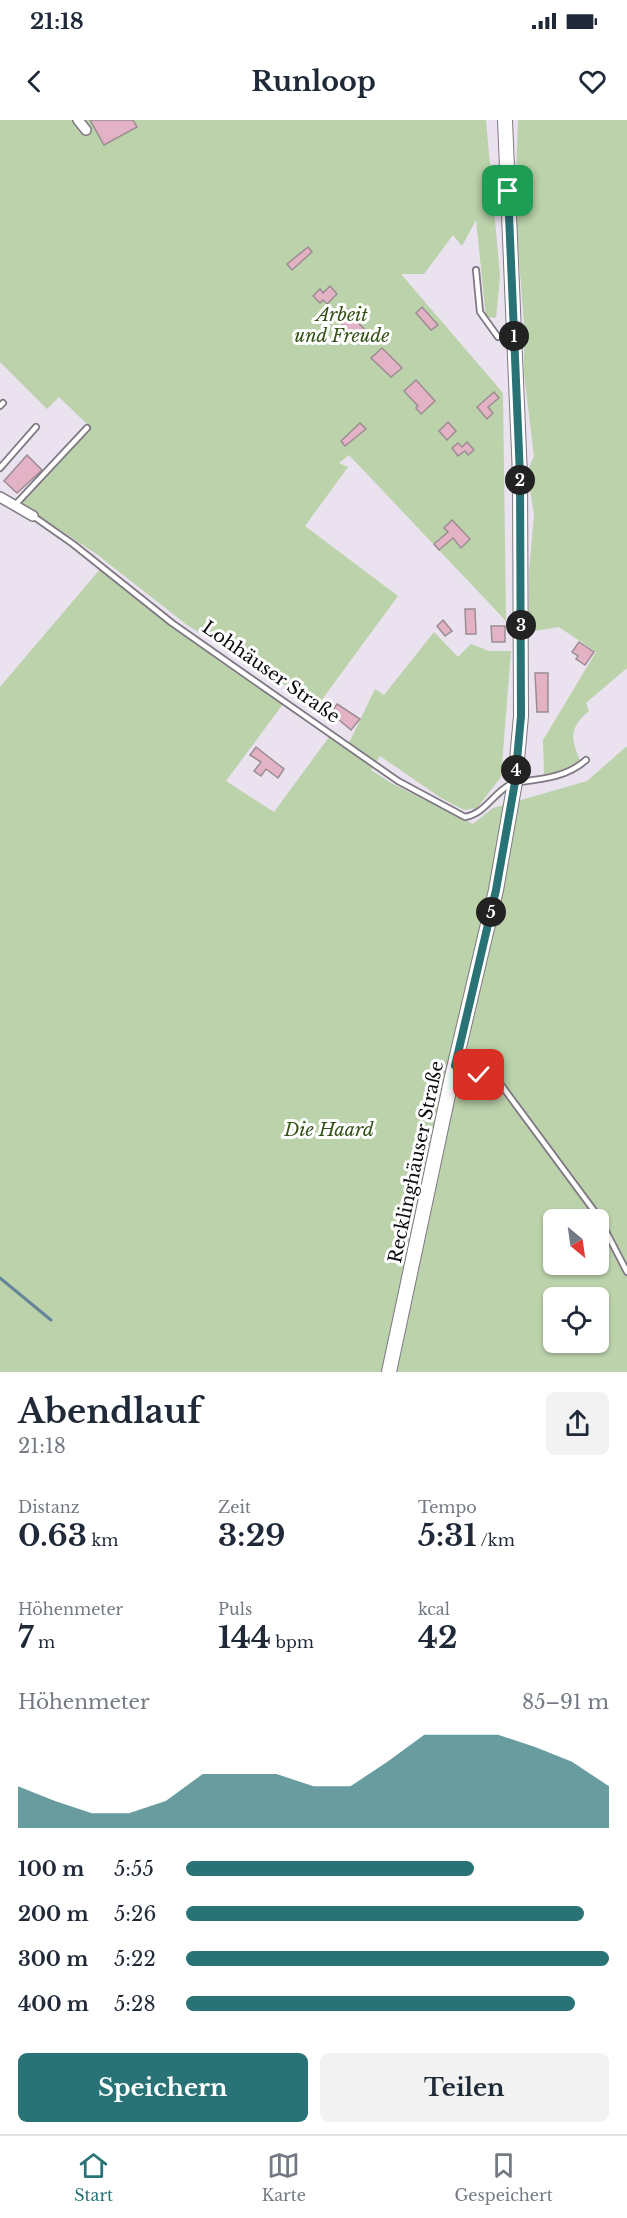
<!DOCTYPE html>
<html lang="de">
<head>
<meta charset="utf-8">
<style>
	body { margin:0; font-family:"Libre Baskerville",serif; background:#f2f2f3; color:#1f2937; height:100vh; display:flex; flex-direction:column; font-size:22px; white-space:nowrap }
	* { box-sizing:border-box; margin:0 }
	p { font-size:20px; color:#747a83 }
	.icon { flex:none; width:33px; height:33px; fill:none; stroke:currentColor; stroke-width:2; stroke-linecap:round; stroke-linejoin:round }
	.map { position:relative; height:1252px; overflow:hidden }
	.panel { display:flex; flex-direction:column; background:#fff; flex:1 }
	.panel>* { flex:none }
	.needle { width:39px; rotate:151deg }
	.controls { position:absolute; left:543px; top:1089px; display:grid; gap:12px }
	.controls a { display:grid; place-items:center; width:66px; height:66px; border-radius:9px; background:#fff; box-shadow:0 2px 4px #0004; font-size:30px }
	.pin { position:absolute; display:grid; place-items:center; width:51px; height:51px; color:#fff; margin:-26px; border-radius:12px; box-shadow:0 3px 9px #0006 }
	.km { position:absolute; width:30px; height:30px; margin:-15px; border-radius:50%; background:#222; color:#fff; font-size:16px; line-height:30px; text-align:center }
	.round { display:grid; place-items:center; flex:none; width:63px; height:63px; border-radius:9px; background:#f2f2f3 }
	.headline { display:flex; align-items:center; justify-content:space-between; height:102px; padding:0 18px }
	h1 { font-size:33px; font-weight:800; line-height:45px }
	.stats { display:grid; grid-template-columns:repeat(3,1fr); gap:9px; height:102px; padding:6px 18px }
	.stats div { display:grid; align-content:center }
	.stats b { font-size:30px; font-weight:800 }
	.stats small { font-size:16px; font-weight:400 }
	.stats p { font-size:16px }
	.chart { height:168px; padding:12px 18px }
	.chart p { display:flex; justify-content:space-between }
	.chart svg { width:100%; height:108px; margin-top:6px; fill:#297377; opacity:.7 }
	.button { display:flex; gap:12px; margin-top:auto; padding:12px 18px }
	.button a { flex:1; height:69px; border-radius:9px; background:#297377; color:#fff; font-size:24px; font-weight:800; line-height:69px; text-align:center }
	.button a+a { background:#f2f2f3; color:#1f2937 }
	ul { padding:0 18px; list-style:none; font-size:20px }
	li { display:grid; grid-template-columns:96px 72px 1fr; align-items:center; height:45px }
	li i { height:15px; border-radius:8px; background:#297377 }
	.status { display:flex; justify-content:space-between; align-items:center; height:42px; padding:0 30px; background:#fff; direction:ltr }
	.status svg { height:16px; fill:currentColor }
	header { display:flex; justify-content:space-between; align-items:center; height:78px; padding:0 18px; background:#fff; font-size:27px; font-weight:800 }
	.tabs { display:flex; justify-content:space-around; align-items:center; height:84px; border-top:2px solid #e0e1e3; background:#fff; font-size:16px; color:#747a83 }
	.tabs a { display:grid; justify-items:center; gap:3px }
	.tabs .on { color:#297377 }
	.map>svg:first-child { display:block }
	.green { fill:#bbd2ab; fill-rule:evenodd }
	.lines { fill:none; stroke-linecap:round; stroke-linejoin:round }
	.stream { stroke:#668598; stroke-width:3 }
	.building { fill:#e3b2c5; stroke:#9b8d92; stroke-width:1.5 }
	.lane-casing { stroke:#7f7883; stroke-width:8 }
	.street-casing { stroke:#7f7883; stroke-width:12 }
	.secondary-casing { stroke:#7f7883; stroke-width:16 }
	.lane { stroke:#fff; stroke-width:4.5 }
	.street { stroke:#fff; stroke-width:9 }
	.secondary { stroke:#fff; stroke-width:14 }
	.route-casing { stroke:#fff; stroke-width:12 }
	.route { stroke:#297377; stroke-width:8 }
	.labels { text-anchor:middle; stroke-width:6; stroke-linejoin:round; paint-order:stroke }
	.park-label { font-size:18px; font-style:italic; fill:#335117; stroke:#fff }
	.street-label { font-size:18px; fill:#0e0c0f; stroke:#fff }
</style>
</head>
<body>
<div class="status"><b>21:18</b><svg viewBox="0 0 49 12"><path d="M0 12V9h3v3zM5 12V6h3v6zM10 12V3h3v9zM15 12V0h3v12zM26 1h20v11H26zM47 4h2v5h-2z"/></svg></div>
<header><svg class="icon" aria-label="back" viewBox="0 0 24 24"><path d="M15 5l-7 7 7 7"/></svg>Runloop<svg class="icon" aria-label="heart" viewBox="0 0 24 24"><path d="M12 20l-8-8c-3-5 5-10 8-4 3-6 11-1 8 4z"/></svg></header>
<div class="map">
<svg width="627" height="1252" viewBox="0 0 627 1252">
	<rect width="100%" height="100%" fill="#eae2ee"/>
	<g class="green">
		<path d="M 0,0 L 486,0 L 500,156 L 496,198 L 486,197 L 476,100 L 462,126 L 453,115 L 424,154 L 401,154 L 503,273 L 506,501 L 349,335 L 339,343 L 348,347 L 305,406 L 398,476 L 318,585 L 280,562 L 272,550 L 237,537 L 187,505 L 95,433 L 20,384 L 91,308 L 59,277 L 47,289 L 0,242 Z"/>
		<path d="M 518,0 L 627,0 L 627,548 L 586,583 L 589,591 C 565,611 573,622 583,648 L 544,654 L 543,620 L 596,532 L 559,507 L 529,512 L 529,452 L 534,394 L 527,352 L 534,336 L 524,254 L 524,205 L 515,85 Z"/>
		<path d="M 101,448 L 171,506 L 283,584 L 226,661 L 274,692 L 329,617 L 347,627 L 375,569 L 384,575 L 434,512 L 458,537 L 471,524 L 489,531 L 511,531 L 501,657 L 477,688 L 464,690 L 441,678 L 380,636 L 371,650 L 391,663 L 473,704 L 493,688 L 587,661 L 627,626 L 627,1252 L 0,1252 L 0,567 ZM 554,1100 L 598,1100 L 598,1144 L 554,1144 ZM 554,1178 L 598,1178 L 598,1222 L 554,1222 Z"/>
	</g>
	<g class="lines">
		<path class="stream" d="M 0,1158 L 51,1200"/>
	</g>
	<g class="building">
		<path d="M 90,0 L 133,0 L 137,7 L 104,25 Z"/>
		<path d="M 308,127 L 312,132 L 292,150 L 287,144 Z"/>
		<path d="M 330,166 L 337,174 L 327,184 L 323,180 L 320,183 L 313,176 L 320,169 L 323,173 Z"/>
		<path d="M 422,187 L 438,205 L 431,210 L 416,193 Z"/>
		<path d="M 349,189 L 354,194 L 352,196 L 365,210 L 355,219 L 338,200 Z"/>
		<path d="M 382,228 L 402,248 L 391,257 L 371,238 Z"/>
		<path d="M 416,260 L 435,281 L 421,294 L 416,288 L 418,286 L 404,271 Z"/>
		<path d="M 494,272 L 499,278 L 488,287 L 493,293 L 487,299 L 477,287 Z"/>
		<path d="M 448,302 L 456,311 L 447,320 L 439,311 Z"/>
		<path d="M 360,303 L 366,309 L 345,326 L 341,321 Z"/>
		<path d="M 467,322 L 474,330 L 468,335 L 465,331 L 458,336 L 452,328 L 458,323 L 462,327 Z"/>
		<path d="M 27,335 L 42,350 L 17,373 L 4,361 Z"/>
		<path d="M 452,400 L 470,419 L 461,428 L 453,418 L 439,430 L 434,424 L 448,412 L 444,408 Z"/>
		<path d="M 465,489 L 475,489 L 476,514 L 466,514 Z"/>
		<path d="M 443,500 L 452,511 L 445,516 L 437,506 Z"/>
		<path d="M 491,506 L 505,506 L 505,522 L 492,522 Z"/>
		<path d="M 579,522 L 594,532 L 585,545 L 576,539 L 578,536 L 572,532 Z"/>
		<path d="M 535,553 L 548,553 L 548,592 L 537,592 Z"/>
		<path d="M 337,584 L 360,599 L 351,610 L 331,593 Z"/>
		<path d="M 256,627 L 284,649 L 278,658 L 266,649 L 261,656 L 254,651 L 261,642 L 250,635 Z"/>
	</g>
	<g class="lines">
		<defs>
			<g id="lane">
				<path d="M 476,150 L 480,192 L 498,217"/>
				<path d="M 0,286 L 3,283"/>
				<path d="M 0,348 L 36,307"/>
				<path d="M 15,385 L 87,308"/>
				<path d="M 33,396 L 73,424 L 172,503 L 269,571 L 398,661 L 465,697 C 486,693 493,673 511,664"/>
				<path d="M 519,662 C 543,659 567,657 586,640"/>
				<path d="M 455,946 L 499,962 L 598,1096 L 627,1152"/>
			</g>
			<g id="street">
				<path d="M 78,0 L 86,10"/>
				<path d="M 0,377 L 33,396"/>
			</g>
			<path id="secondary" d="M 389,1252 L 451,961 L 496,770 L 515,662 L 521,596 L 520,356 L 505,0"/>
		</defs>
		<use href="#lane" class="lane-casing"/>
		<use href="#street" class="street-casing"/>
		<use href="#secondary" class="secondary-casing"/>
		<use href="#lane" class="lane"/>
		<use href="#street" class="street"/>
		<use href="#secondary" class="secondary"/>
	</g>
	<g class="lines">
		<defs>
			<path id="route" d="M 479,955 L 455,946 L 496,770 L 515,662 L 521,596 L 520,356 L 508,71"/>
		</defs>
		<use href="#route" class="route-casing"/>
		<use href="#route" class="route"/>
	</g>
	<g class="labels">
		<g class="park-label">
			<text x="342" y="201">Arbeit<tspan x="342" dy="21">und Freude</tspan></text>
			<text x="329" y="1016">Die Haard</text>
		</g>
		<g class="street-label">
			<text transform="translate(271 552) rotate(35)" y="6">Lohhäuser Straße</text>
			<text transform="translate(416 1042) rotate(-78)" y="6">Recklinghäuser Straße</text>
		</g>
	</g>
</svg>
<div class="controls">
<a><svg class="needle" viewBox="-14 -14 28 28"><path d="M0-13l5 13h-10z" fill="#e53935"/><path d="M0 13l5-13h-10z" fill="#747a83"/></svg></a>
<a><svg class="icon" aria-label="locate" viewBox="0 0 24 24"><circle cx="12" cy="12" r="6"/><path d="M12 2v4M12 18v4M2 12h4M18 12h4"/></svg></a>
</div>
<div class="pin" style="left:508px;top:71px;background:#1e9e55"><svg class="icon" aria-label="arrive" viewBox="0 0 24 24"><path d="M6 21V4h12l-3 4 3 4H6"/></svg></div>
<div class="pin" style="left:479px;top:955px;background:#d93025"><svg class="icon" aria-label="check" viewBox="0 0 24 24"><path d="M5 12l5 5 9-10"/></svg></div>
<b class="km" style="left:514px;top:216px">1</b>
<b class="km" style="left:520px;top:360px">2</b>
<b class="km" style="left:521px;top:505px">3</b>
<b class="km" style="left:516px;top:650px">4</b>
<b class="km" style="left:491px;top:792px">5</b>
</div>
<section class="panel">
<div class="headline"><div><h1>Abendlauf</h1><p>21:18</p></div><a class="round"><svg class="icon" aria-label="share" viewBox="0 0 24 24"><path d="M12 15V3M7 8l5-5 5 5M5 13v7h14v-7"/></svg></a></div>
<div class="stats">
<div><p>Distanz</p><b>0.63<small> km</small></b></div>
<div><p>Zeit</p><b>3:29</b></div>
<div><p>Tempo</p><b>5:31<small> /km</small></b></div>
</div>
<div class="stats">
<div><p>Höhenmeter</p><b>7<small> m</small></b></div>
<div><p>Puls</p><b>144<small> bpm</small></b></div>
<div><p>kcal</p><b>42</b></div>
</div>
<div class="chart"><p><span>Höhenmeter</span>85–91 m</p>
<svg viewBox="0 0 160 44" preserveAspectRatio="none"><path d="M0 44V27L10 33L20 38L30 38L40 33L50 22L60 22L70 22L80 27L90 27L100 17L110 6L120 6L130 6L140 11L150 17L160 27V44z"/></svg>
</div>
<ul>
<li><b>100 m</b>5:55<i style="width:68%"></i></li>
<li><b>200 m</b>5:26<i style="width:94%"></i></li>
<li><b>300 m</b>5:22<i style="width:100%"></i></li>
<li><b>400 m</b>5:28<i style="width:92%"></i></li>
</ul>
<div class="button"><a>Speichern</a><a>Teilen</a></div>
</section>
<nav class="tabs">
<a class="on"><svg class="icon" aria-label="home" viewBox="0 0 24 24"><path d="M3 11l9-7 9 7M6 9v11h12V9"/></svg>Start</a>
<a><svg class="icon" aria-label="map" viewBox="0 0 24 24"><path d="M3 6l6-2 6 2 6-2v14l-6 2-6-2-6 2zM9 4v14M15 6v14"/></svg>Karte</a>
<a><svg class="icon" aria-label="saved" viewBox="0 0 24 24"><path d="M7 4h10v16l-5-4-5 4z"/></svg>Gespeichert</a>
</nav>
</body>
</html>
